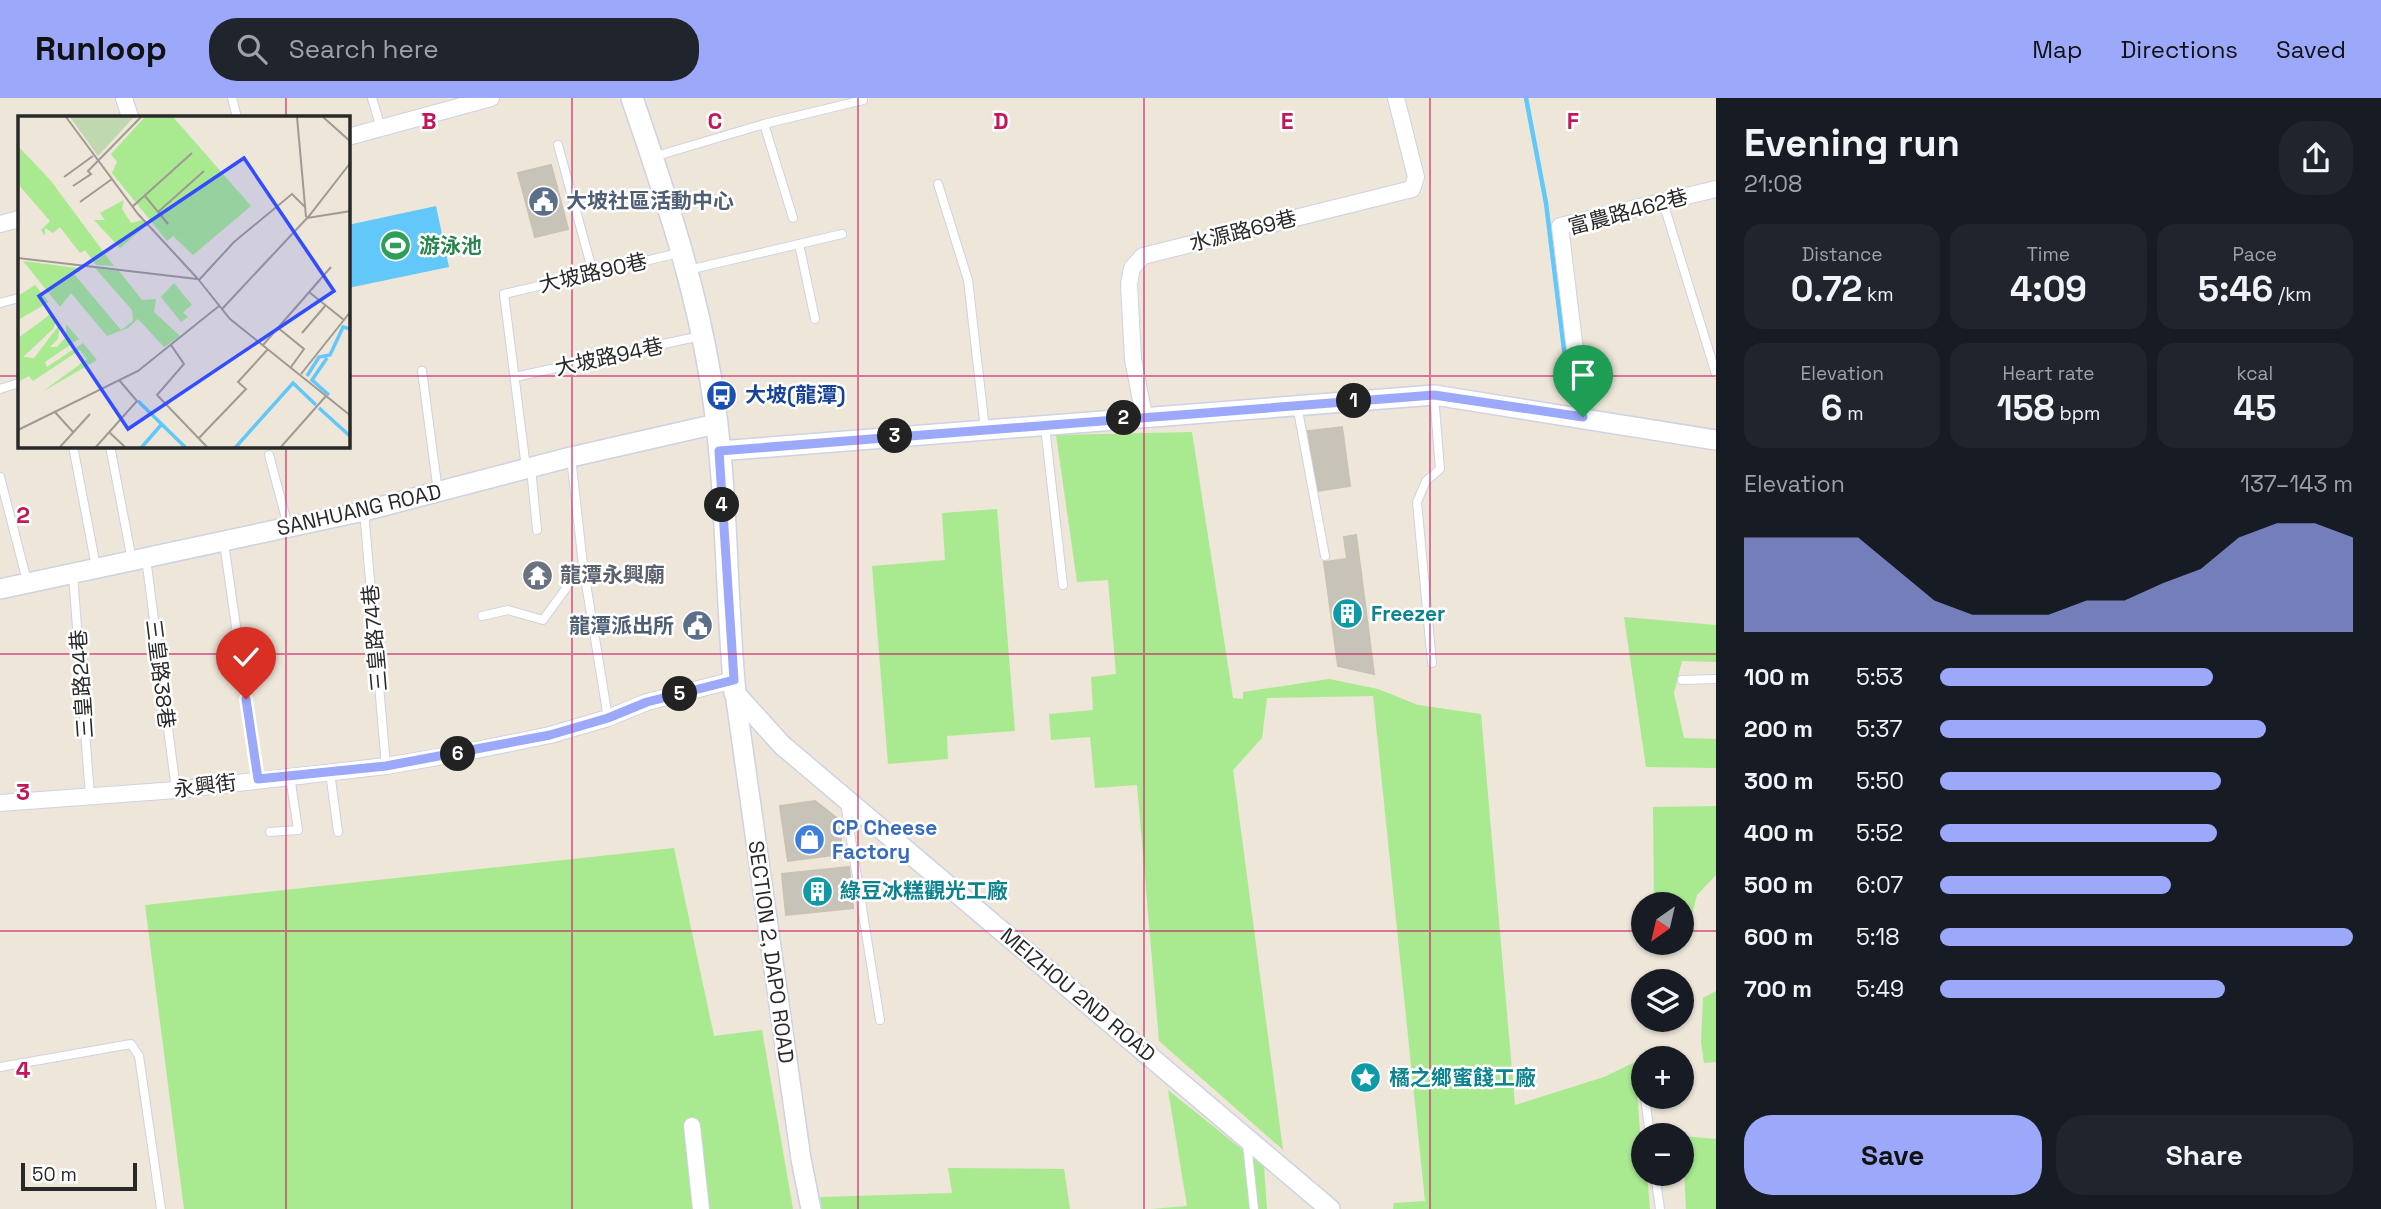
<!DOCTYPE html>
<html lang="en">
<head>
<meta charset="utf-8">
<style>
	body { margin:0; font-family:"Space Grotesk","Noto Sans TC",sans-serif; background:#20242c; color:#f1f3f6; height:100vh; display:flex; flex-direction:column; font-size:26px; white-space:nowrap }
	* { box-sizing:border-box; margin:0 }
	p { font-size:23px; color:#9ea1a6 }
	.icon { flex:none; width:38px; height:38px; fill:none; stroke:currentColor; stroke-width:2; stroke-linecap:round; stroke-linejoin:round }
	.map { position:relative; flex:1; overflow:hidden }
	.sheet { display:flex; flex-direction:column; background:#171b24; width:665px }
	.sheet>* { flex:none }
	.needle { width:46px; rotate:214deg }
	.controls { position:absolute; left:1631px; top:794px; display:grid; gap:14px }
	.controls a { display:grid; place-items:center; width:63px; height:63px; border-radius:50%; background:#171b24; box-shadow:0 2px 5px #0004; font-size:35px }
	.scale { position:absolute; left:21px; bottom:18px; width:116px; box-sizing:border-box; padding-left:7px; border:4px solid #292929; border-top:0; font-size:19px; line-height:24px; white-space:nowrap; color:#292929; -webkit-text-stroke:5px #fff; paint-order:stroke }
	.pin { position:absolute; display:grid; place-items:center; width:60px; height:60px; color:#fff; margin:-72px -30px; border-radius:50% 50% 50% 0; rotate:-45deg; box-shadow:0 0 7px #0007 }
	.pin .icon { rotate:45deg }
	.km { position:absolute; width:35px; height:35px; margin:-18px; border-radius:50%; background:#222; color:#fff; font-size:19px; line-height:35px; text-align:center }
	.round { display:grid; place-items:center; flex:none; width:74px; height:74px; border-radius:28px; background:#20242c }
	.overview { display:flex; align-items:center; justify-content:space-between; height:119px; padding:0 28px }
	h1 { font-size:38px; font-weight:700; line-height:52px }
	.stats { display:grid; grid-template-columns:repeat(3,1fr); gap:10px; height:119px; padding:7px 28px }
	.stats div { display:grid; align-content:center; border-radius:18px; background:#20242c; text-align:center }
	.stats b { font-size:35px; font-weight:700 }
	.stats small { font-size:19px; font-weight:400 }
	.stats p { font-size:19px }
	.chart { height:196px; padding:14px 28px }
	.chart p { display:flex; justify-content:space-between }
	.chart svg { width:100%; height:126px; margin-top:7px; fill:#9ca8fa; opacity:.7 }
	.button { display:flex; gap:14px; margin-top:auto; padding:14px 28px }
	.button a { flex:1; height:80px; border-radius:28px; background:#9ca8fa; color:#111; font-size:28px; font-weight:700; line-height:80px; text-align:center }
	.button a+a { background:#20242c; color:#f1f3f6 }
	ul { padding:0 28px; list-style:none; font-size:23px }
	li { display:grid; grid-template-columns:112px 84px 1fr; align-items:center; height:52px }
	li i { height:18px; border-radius:9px; background:#9ca8fa }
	header { display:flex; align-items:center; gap:42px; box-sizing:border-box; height:98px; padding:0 35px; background:#9ca8fa; color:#111 }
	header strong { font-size:33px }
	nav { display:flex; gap:38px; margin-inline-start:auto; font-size:24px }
	.search { width:490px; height:63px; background:#20242c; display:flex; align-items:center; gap:18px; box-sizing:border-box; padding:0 24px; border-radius:28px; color:#9ea1a6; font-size:26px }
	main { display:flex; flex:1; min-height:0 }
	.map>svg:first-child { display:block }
	.green { fill:#a9e990 }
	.water { fill:#62c7f9 }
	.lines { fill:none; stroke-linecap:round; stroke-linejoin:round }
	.stream { stroke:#62c7f9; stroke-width:4.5 }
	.building { fill:#c8c3b9; stroke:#c8c2b3; stroke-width:2 }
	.service-casing { stroke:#cfd1e4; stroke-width:10 }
	.minor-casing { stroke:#cfd1e4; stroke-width:18 }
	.tertiary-casing { stroke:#cfd1e4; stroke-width:22 }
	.secondary-casing { stroke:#cfd1e4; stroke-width:24 }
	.service { stroke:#fff; stroke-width:8 }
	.minor { stroke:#fff; stroke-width:16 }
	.tertiary { stroke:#fff; stroke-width:19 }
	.secondary { stroke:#fff; stroke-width:21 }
	.route-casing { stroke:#fff; stroke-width:14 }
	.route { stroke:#9ca8fa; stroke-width:9 }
	.grid { fill:none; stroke:#c2185b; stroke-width:2; stroke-opacity:0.55 }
	.labels { text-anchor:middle; stroke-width:5; stroke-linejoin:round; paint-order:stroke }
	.service-label { font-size:21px; font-weight:bold; fill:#4e5e75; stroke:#fff; text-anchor:start }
	.street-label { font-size:21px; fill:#292929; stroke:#fff }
	.leisure-label { font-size:21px; font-weight:bold; fill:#27864d; stroke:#fff; text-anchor:start }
	.transit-label { font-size:21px; font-weight:bold; fill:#164399; stroke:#fff; text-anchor:start }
	.worship-label { font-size:21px; font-weight:bold; fill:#5b616d; stroke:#fff; text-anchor:start }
	.culture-label { font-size:21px; font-weight:bold; fill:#0d838f; stroke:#fff; text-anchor:start }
	.shop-label { font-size:21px; font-weight:bold; fill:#366cbe; stroke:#fff; text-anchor:start }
	.inset-river { fill:none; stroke:#62c7f9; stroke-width:3.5 }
	.inset-road { fill:none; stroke:#9f9a93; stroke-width:2 }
	.view { fill:#344cff; fill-opacity:0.15; stroke:#344cff; stroke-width:3.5 }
	.inset-edge { fill:none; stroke:#292929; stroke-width:3.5 }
	.grid-label { font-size:23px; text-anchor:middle; font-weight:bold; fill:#c2185b; stroke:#fff; stroke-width:5; stroke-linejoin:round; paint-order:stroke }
</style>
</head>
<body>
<header>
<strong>Runloop</strong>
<div class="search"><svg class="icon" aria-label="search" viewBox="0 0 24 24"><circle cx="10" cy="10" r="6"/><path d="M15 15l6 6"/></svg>Search here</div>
<nav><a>Map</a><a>Directions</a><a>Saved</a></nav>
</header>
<main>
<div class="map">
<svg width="1716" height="1111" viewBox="0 0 1716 1111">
	<rect width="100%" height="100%" fill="#ede6d9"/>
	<g class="green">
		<path d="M 1192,334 L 1233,600 L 1243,601 L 1243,594 L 1329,581 L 1378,591 L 1418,607 L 1481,616 L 1515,1007 L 1604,979 L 1635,964 L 1643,1076 L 1647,1076 L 1650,1111 L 1393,1111 L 1394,1105 L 1425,1103 L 1373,598 L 1267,600 L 1262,640 L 1233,672 L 1283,1052 L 1159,943 L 1137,687 L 1095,690 L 1090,639 L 1051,642 L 1049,616 L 1093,612 L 1091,579 L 1116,576 L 1108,482 L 1077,484 L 1056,337 Z"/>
		<path d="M 997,411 L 1015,633 L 947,638 L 948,661 L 888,666 L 872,468 L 945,462 L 942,415 Z"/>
		<path d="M 1624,519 L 1716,527 L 1716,564 L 1682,563 L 1674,595 L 1684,640 L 1716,641 L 1716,670 L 1646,669 Z"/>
		<path d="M 1716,708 L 1716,777 L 1697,797 L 1684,847 L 1679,845 L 1682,845 L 1682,807 L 1654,807 L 1653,709 Z"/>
		<path d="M 674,750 L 714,938 L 762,932 L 793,1111 L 184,1111 L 145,807 Z"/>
		<path d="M 1716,893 L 1716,964 L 1704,965 L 1701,944 L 1703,900 Z"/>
		<path d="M 1168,992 L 1264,1069 L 1267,1111 L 1151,1111 L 1187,1108 Z"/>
		<path d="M 1682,1038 L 1716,1041 L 1716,1111 L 1686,1111 Z"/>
		<path d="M 948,1070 L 1064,1071 L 1070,1111 L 822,1111 L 820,1099 L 952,1095 Z"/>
	</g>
	<path class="water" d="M 436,108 L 449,169 L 348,190 L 348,127 Z"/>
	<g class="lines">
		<path class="stream" d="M 1526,0 L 1546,105 L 1570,300"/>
	</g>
	<g class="building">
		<path d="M 551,67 L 568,131 L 535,139 L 518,75 Z"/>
		<path d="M 1342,329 L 1350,388 L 1316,393 L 1308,333 Z"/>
		<path d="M 1356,437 L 1374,576 L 1338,568 L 1324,464 L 1347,461 L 1344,439 Z"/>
		<path d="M 815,703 L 838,721 L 843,756 L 788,763 L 780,708 Z"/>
		<path d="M 849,769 L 853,810 L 786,817 L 782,776 Z"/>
	</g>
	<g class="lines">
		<defs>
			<g id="service">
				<path d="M 232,0 L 237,19"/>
				<path d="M 372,0 L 381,30"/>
				<path d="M 764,26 L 793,120"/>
				<path d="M 558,47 L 593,175"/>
				<path d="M 653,59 L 764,26 L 863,2"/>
				<path d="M 938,86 L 968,182 L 985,331"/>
				<path d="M 1663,104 L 1716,276"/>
				<path d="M 799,146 L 815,221"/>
				<path d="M 688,172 L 842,136"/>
				<path d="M 0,205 L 19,200"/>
				<path d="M 422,273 L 438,394"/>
				<path d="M 515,279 L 700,238"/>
				<path d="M 0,291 L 19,285"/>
				<path d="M 1297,307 L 1325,458"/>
				<path d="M 1045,329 L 1063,487"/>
				<path d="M 73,348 L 96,469"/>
				<path d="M 110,348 L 132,462"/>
				<path d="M 269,357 L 288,428"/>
				<path d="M 571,359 L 583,467 L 608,620"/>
				<path d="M 526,370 L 504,196 L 679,155"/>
				<path d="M 531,370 L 537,432"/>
				<path d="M 0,379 L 27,483"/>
				<path d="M 364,413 L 386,668"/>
				<path d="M 224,445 L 258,681"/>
				<path d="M 146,460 L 176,692"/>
				<path d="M 73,477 L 90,698"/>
				<path d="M 482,518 L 508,512 L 543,522 L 583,467"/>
				<path d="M 1432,565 L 1417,404 L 1426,383 L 1440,371 L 1434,297"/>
				<path d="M 1682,582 L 1716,581"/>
				<path d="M 330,674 L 338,734"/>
				<path d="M 845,704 L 880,922"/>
				<path d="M 270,734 L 298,732 L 290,678"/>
				<path d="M 0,969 L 131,946 L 139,958 L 161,1111"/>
				<path d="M 1645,999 L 1650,1038"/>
				<path d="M 1247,1046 L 1254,1111"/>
				<path d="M 1655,1076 L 1660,1111"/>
			</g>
			<g id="minor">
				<path d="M 124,0 L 130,19"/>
				<path d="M 348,39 L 491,0"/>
				<path d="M 0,126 L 19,121"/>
				<path d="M 1144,318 L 1133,261 L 1129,186 L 1132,170 L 1143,158 L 1412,91 L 1416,79 L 1396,0"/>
				<path d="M 1583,319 L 1560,128 L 1716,91"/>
				<path d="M 0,705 L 176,692 L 386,668 L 467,654 L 550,637 L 608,620 L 647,604 L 734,582"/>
				<path d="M 692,1028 L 701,1111"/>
			</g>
			<g id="tertiary">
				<path d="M 719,353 L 1434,297 L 1716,342"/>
				<path d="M 0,491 L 364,413 L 571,359 L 716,326"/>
				<path d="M 735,595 L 782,647 L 1330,1111"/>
				<path d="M 735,595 L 801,1061 L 811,1111"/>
			</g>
			<path id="secondary" d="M 632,0 C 663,90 694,182 710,277 C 728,382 725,490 735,595"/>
		</defs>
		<use href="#service" class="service-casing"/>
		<use href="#minor" class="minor-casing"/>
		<use href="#tertiary" class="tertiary-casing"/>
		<use href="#secondary" class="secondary-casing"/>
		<use href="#service" class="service"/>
		<use href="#minor" class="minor"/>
		<use href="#tertiary" class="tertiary"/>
		<use href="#secondary" class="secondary"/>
	</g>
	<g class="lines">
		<defs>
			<path id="route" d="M 246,601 L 258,681 L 386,668 L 550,637 L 608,620 L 647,604 L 734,582 L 719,353 L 1434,297 L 1583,319"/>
		</defs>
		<use href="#route" class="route-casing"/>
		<use href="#route" class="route"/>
	</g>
	<path class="grid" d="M 286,0 L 286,19M 572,0 L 572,1111M 858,0 L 858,1111M 1144,0 L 1144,1111M 1430,0 L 1430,1111M 0,278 L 19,278M 348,278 L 1716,278M 286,348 L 286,1111M 0,556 L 1716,556M 0,833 L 1643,833M 1682,833 L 1716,833"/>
	<defs>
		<symbol id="civic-disc" viewBox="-11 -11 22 22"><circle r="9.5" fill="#5c6f8a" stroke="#fff"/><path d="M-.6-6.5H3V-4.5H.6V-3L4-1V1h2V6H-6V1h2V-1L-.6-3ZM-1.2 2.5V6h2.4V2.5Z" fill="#fff"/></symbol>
		<symbol id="stadium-disc" viewBox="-11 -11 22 22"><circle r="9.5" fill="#2e9e5b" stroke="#fff"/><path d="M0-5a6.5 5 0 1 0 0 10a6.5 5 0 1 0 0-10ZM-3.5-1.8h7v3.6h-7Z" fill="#fff"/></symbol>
		<symbol id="bus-disc" viewBox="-11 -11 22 22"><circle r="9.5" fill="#1a4fb4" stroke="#fff"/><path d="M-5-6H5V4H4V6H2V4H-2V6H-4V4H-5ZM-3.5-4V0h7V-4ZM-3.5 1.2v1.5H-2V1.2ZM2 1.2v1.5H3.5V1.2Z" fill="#fff"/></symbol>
		<symbol id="temple-disc" viewBox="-11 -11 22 22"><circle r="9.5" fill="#6b7280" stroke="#fff"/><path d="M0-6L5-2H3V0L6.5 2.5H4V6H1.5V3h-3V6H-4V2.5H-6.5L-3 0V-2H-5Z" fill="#fff"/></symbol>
		<symbol id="building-disc" viewBox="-11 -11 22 22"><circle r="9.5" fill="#0f9aa8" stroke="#fff"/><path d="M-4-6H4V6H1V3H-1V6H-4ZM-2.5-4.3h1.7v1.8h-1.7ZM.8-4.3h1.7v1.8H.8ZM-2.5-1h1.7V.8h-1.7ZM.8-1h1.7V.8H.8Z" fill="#fff"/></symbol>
		<symbol id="shop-disc" viewBox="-11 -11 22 22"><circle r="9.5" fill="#3f7fe0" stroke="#fff"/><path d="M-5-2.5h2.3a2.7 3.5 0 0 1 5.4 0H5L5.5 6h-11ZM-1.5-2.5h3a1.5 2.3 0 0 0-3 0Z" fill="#fff"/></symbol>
		<symbol id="sight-disc" viewBox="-11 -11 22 22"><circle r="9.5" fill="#0f9aa8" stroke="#fff"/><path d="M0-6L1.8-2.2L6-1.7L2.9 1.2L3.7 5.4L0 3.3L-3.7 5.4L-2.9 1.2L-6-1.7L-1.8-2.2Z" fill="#fff"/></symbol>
	</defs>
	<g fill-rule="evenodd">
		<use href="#civic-disc" x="526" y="86" width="35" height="35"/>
		<use href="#stadium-disc" x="378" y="130" width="35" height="35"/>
		<use href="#bus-disc" x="704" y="280" width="35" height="35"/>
		<use href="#temple-disc" x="520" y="460" width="35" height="35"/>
		<use href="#building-disc" x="1330" y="498" width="35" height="35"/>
		<use href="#civic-disc" x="680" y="510" width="35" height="35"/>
		<use href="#shop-disc" x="792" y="724" width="35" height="35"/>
		<use href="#building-disc" x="800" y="776" width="35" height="35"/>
		<use href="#sight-disc" x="1348" y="962" width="35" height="35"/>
	</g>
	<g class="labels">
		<g class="service-label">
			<text x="566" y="110">大坡社區活動中心</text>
			<text x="674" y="535" text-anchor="end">龍潭派出所</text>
		</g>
		<g class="street-label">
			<text transform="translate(1628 114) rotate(-15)" y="7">富農路462巷</text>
			<text transform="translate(1243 133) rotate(-14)" y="7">水源路69巷</text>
			<text transform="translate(593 175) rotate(-13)" y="7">大坡路90巷</text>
			<text transform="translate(609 259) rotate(-12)" y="7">大坡路94巷</text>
			<text transform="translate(359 412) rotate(-13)" y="7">SANHUANG ROAD</text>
			<text transform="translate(375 540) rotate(-95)" y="7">三皇路74巷</text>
			<text transform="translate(160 576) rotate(83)" y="7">三皇路38巷</text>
			<text transform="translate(82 586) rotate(-94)" y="7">三皇路24巷</text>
			<text transform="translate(205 688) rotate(-7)" y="7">永興街</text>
			<text transform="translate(771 854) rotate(82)" y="7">SECTION 2, DAPO ROAD</text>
			<text transform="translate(1078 897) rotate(40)" y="7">MEIZHOU 2ND ROAD</text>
		</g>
		<g class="leisure-label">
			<text x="419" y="155">游泳池</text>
		</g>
		<g class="transit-label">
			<text x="745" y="304">大坡(龍潭)</text>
		</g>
		<g class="worship-label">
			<text x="560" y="484">龍潭永興廟</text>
		</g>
		<g class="culture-label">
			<text x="1371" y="523">Freezer</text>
			<text x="840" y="800">綠豆冰糕觀光工廠</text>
			<text x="1389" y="987">橘之鄉蜜餞工廠</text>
		</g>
		<g class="shop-label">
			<text x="832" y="737">CP Cheese<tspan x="832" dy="24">Factory</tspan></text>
		</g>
	</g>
	<g transform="translate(18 18)">
		<rect width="332" height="332" fill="#ede6d9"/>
		<path d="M 127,1 L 155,1 L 233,90 L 175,139 L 155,120 L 149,125 L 94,57 L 99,46 L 93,38 ZM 0,30 L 33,65 L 96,150 L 78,149 L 67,134 L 62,137 L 42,111 L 35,117 L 27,112 L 27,120 L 23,114 L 32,105 L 0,68 ZM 106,84 L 104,93 L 113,107 L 124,104 L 129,109 L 102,132 L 76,104 L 87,104 L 82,97 ZM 5,145 L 59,152 L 56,158 L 103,214 L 115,205 L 114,194 L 77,152 L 101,155 L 124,184 L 138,183 L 136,196 L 162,220 L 146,231 L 120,203 L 110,212 L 89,220 L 53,177 L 42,191 ZM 156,167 L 174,189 L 165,196 L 170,201 L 163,206 L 143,181 ZM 17,169 L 31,186 L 0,204 L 0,180 ZM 34,197 L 39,204 L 35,213 L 5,241 L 16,242 L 42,208 L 40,223 L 32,231 L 39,231 L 48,221 L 48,208 L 61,223 L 27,246 L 29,251 L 65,227 L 79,244 L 24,276 L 69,243 L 62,234 L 15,265 L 11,260 L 0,266 L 0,222 Z" fill="#a9e990"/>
		<path d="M 52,1 L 116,1 L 80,40 Z" fill="#c0d8af"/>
		<path class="inset-river" d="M 309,242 L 294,264 L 311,279M 289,260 L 301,241 L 312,239 L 325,211 L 333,213M 120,285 L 168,332M 301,292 L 333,321M 123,332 L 143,309M 217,332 L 275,267 L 298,289"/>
		<path class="inset-road" d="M 48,1 L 120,98 L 180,163M 279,1 L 288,101M 305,1 L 333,26M 46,61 L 75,40M 55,70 L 73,58 L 70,55 L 123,1M 127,80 L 150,108M 62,86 L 94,63M 114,91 L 174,37M 140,96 L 186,55M 289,102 L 333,95M 0,142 L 179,163M 180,163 L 212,203 L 333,300M 181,164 L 216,126 L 274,78 L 287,91M 291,176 L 326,204M 204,193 L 291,100 L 333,46M 259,211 L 286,233 L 273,251M 284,217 L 307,190M 153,229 L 166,248 L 139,279 L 190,332M 245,229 L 313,151M 283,258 L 333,195M 36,295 L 55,316M 0,314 L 120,255 L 201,190M 91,316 L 108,332M 180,323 L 228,273 L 220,266 L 250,233M 41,332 L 72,298M 77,332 L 119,285 L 101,264M 262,332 L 308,280"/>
		<path class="view" d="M 226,42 L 316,175 L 110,313 L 21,180 Z"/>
		<rect width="332" height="332" class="inset-edge"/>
	</g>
	<g class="grid-label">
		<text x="429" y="31">B</text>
		<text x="715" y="31">C</text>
		<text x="1001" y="31">D</text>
		<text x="1287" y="31">E</text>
		<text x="1573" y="31">F</text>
		<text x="23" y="425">2</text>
		<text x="23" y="702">3</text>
		<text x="23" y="980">4</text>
	</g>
</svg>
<div class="controls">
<a><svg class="needle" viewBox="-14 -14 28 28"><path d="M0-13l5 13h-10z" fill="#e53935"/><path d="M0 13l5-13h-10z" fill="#9ea1a6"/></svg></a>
<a><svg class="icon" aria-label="layers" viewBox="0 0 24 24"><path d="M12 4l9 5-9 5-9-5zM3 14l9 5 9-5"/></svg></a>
<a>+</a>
<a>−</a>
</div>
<div class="scale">50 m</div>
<div class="pin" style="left:1583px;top:319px;background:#1e9e55"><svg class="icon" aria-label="arrive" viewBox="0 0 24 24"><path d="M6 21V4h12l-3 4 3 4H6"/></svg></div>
<div class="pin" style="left:246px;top:601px;background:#d93025"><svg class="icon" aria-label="check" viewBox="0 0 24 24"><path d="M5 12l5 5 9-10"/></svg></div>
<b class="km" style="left:1354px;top:303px">1</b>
<b class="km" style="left:1124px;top:320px">2</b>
<b class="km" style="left:895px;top:338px">3</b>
<b class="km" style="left:722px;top:407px">4</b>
<b class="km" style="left:680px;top:596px">5</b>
<b class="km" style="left:458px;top:656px">6</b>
</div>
<section class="sheet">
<div class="overview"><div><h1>Evening run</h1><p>21:08</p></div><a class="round"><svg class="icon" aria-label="share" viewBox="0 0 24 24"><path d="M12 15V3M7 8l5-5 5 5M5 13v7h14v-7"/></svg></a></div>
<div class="stats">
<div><p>Distance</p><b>0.72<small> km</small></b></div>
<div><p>Time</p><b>4:09</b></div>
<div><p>Pace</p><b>5:46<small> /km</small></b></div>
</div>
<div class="stats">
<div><p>Elevation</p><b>6<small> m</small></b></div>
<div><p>Heart rate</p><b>158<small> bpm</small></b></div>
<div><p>kcal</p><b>45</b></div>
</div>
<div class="chart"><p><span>Elevation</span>137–143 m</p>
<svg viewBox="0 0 160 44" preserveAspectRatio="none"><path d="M0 44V11L10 11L20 11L30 11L40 22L50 33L60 38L70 38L80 38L90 33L100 33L110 27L120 22L130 11L140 6L150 6L160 11V44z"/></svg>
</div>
<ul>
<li><b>100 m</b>5:53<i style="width:66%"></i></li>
<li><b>200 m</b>5:37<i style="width:79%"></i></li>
<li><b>300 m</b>5:50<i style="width:68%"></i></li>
<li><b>400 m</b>5:52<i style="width:67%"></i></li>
<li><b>500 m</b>6:07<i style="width:56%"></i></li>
<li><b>600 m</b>5:18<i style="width:100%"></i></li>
<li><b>700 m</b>5:49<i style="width:69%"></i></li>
</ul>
<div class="button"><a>Save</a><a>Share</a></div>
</section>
</main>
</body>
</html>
